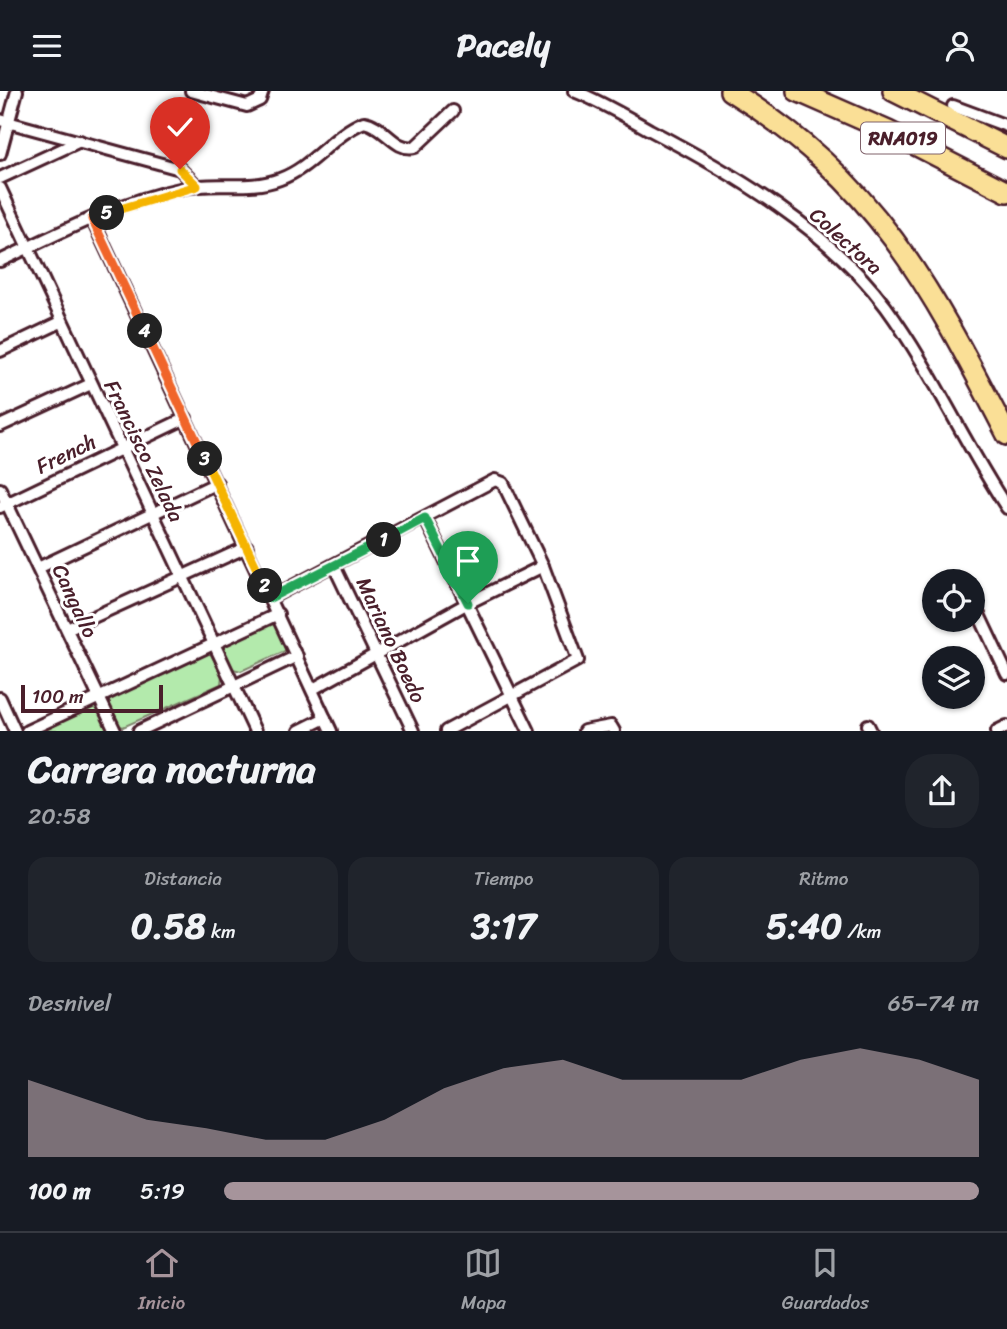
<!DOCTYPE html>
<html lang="es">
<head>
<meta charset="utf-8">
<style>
	body { margin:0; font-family:Sriracha,sans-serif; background:#20242c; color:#f1f3f6; height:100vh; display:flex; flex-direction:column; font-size:26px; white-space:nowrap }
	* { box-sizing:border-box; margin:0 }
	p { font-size:23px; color:#9ea1a6 }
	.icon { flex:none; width:38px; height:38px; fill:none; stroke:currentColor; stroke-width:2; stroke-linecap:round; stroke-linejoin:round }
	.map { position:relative; height:640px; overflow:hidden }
	.drawer { display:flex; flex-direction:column; background:#171b24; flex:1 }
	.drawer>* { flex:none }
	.tools { position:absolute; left:922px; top:478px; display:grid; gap:14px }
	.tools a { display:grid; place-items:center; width:63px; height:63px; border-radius:50%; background:#171b24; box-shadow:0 2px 5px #0004; font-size:35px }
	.scale { position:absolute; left:21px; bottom:18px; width:142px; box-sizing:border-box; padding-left:7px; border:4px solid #4a1f2b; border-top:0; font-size:19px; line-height:24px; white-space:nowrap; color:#4a1f2b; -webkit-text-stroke:5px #fff; paint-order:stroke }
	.pin { position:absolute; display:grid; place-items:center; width:60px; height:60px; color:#fff; margin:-72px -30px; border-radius:50% 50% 50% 0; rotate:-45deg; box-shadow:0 0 7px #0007 }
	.pin .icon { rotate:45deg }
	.km { position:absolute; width:35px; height:35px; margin:-18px; border-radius:50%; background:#222; color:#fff; font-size:19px; line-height:35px; text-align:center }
	.round { display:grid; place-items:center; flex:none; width:74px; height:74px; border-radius:28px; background:#20242c }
	.overview { display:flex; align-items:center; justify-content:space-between; height:119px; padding:0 28px }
	h1 { font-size:38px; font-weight:700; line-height:52px }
	.stats { display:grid; grid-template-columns:repeat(3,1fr); gap:10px; height:119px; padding:7px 28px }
	.stats div { display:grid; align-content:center; border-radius:18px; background:#20242c; text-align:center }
	.stats b { font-size:35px; font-weight:700 }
	.stats small { font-size:19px; font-weight:400 }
	.stats p { font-size:19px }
	.chart { height:196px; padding:14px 28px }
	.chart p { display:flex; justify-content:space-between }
	.chart svg { width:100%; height:126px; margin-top:7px; fill:#a6949b; opacity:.7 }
	ul { padding:0 28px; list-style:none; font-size:23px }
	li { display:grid; grid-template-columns:112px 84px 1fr; align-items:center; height:52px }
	li i { height:18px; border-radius:9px; background:#a6949b }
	header { display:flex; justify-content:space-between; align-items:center; height:91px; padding:0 28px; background:#171b24; font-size:32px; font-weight:700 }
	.dock { display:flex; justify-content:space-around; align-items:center; height:98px; border-top:2px solid #363941; background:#171b24; font-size:19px; color:#9ea1a6 }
	.dock a { display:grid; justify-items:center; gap:4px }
	.dock .active { color:#a6949b }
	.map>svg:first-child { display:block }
	.green { fill:#b3eaac; stroke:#7e846c; stroke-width:2 }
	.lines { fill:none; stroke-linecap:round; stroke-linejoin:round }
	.street-casing { stroke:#4a1f2b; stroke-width:16 }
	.highway-casing { stroke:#4a1f2b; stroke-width:24 }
	.street { stroke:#fff; stroke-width:10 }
	.highway { stroke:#fadf96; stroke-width:19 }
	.split-1-casing { stroke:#fff; stroke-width:14 }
	.split-2-casing { stroke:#fff; stroke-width:14 }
	.split-3-casing { stroke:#fff; stroke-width:14 }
	.split-4-casing { stroke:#fff; stroke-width:14 }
	.split-5-casing { stroke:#fff; stroke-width:14 }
	.split-6-casing { stroke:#fff; stroke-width:14 }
	.split-1 { stroke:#22a559; stroke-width:9 }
	.split-2 { stroke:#22a559; stroke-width:9 }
	.split-3 { stroke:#f5b400; stroke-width:9 }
	.split-4 { stroke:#f0652b; stroke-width:9 }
	.split-5 { stroke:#f0652b; stroke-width:9 }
	.split-6 { stroke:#f5b400; stroke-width:9 }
	.labels { text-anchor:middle; stroke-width:6; stroke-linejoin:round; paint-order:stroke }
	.shield { fill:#fff; stroke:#80626b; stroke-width:2 }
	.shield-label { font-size:19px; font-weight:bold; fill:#4a1f2b }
	.street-label { font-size:21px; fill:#4a1f2b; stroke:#fff }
</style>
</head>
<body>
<header><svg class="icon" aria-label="menu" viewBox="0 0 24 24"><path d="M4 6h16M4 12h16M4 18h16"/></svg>Pacely<svg class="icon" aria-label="person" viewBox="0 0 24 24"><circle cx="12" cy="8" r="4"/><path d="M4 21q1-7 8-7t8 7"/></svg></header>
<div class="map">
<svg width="1007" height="640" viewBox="0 0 1007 640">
	<rect width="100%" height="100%" fill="#fff"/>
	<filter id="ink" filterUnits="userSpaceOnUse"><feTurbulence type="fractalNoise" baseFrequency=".0143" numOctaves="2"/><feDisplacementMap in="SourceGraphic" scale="14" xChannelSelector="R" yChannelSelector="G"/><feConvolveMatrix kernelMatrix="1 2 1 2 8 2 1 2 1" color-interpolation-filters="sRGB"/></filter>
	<g filter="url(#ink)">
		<g class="green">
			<path d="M 270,532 L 275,534 L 287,559 L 241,580 L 233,578 L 224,558 L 226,550 Z"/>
			<path d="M 209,560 L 222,584 L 221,593 L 123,636 L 118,634 L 108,614 L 110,607 Z"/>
			<path d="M 96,613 L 110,640 L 34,640 Z"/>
		</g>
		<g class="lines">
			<defs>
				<g id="street">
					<path d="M 191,0 L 247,15 L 260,9 L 263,0"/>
					<path d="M 574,0 C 600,10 625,25 650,39 C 734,83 828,138 886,216 C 932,279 964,352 1007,417"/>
					<path d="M 953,15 L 1007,35"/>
					<path d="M 0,29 L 180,78 L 197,95"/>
					<path d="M 0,63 L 17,0"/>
					<path d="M 0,87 L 80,50"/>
					<path d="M 0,97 L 255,640"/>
					<path d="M 92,128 L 331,640"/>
					<path d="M 0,170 C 59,142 120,110 184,97 C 216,90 249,100 280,88 C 313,76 332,44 364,31 C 384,34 395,61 415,56 L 453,20"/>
					<path d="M 0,260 L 61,231"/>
					<path d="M 0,335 L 91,293"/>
					<path d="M 0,398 L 115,640"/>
					<path d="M 0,416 L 186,327"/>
					<path d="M 425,427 L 529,640"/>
					<path d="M 334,475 L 413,640"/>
					<path d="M 38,477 L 217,392"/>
					<path d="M 963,489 L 963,490"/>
					<path d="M 270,507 L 495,389 L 503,392 L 543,475 L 578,569 L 446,640"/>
					<path d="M 973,511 L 1007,583"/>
					<path d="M 67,538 L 247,456"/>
					<path d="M 313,598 L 468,512 L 543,475"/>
					<path d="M 0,607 L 15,640"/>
					<path d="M 868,634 L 871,640"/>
					<path d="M 27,640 L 278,523"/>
					<path d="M 139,640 L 297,565"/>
					<path d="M 299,640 L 325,627"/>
					<path d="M 584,640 L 611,635 L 614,640"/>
					<path d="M 997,640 L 1007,635"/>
				</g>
				<g id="highway">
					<path d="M 730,0 C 877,90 931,197 1007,344"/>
					<path d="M 797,0 L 888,40 L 1007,101"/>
					<path d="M 893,0 L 1007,57"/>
				</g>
			</defs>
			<use href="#street" class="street-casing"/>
			<use href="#highway" class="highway-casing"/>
			<use href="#street" class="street"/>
			<use href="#highway" class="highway"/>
		</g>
	</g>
	<g class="lines" filter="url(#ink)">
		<defs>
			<path id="split-1" d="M 384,449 L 425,427 L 468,512"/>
			<path id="split-2" d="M 265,495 L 270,507 L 384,449"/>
			<path id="split-3" d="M 205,368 L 265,495"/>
			<path id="split-4" d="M 145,240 L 205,368"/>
			<path id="split-5" d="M 107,122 L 92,128 L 145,240"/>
			<path id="split-6" d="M 107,122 L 197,95 L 180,78"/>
		</defs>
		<use href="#split-1" class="split-1-casing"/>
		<use href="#split-2" class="split-2-casing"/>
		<use href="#split-3" class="split-3-casing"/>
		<use href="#split-4" class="split-4-casing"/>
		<use href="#split-5" class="split-5-casing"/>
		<use href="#split-6" class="split-6-casing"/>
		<use href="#split-1" class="split-1"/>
		<use href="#split-2" class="split-2"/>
		<use href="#split-3" class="split-3"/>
		<use href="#split-4" class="split-4"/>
		<use href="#split-5" class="split-5"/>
		<use href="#split-6" class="split-6"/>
	</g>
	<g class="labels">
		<rect class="shield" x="861" y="31.5" width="84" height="31" rx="5"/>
		<g class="shield-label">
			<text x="903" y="54">RNA019</text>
		</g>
		<g class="street-label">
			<text transform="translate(846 150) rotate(42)" y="7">Colectora</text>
			<text transform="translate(144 360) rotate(64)" y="7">Francisco Zelada</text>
			<text transform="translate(66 363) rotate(-26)" y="7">French</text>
			<text transform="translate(75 510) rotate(65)" y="7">Cangallo</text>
			<text transform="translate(391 549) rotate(65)" y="7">Mariano Boedo</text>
		</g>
	</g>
</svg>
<div class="tools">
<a><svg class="icon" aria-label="locate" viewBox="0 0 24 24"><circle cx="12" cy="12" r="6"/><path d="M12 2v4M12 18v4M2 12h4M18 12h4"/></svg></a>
<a><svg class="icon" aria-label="layers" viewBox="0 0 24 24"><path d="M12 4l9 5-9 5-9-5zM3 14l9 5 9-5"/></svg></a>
</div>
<div class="scale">100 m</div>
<div class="pin" style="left:468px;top:512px;background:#1e9e55"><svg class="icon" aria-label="arrive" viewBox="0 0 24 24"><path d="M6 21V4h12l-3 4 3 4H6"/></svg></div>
<div class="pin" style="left:180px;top:78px;background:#d93025"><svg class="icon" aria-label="check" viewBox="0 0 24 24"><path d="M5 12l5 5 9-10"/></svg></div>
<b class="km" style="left:384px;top:449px">1</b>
<b class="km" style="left:265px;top:495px">2</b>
<b class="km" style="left:205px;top:368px">3</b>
<b class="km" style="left:145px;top:240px">4</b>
<b class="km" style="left:107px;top:122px">5</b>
</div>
<section class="drawer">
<div class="overview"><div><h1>Carrera nocturna</h1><p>20:58</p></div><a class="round"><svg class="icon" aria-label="share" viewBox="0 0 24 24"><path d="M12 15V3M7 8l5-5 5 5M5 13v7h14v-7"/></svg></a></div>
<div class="stats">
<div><p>Distancia</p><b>0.58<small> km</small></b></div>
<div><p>Tiempo</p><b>3:17</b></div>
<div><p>Ritmo</p><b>5:40<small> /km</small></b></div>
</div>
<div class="chart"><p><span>Desnivel</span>65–74 m</p>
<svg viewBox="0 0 160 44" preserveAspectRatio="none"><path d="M0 44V17L10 24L20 31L30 34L40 38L50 38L60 31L70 20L80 13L90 10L100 17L110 17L120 17L130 10L140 6L150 10L160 17V44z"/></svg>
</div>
<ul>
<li><b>100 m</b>5:19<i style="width:100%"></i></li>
</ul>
</section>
<nav class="dock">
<a class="active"><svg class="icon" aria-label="home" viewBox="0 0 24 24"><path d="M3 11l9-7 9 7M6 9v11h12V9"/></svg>Inicio</a>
<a><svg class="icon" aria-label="map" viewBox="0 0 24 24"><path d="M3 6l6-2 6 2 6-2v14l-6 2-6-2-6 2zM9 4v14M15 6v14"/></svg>Mapa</a>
<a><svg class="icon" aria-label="saved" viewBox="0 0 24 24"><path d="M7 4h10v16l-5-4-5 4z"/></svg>Guardados</a>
</nav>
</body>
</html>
